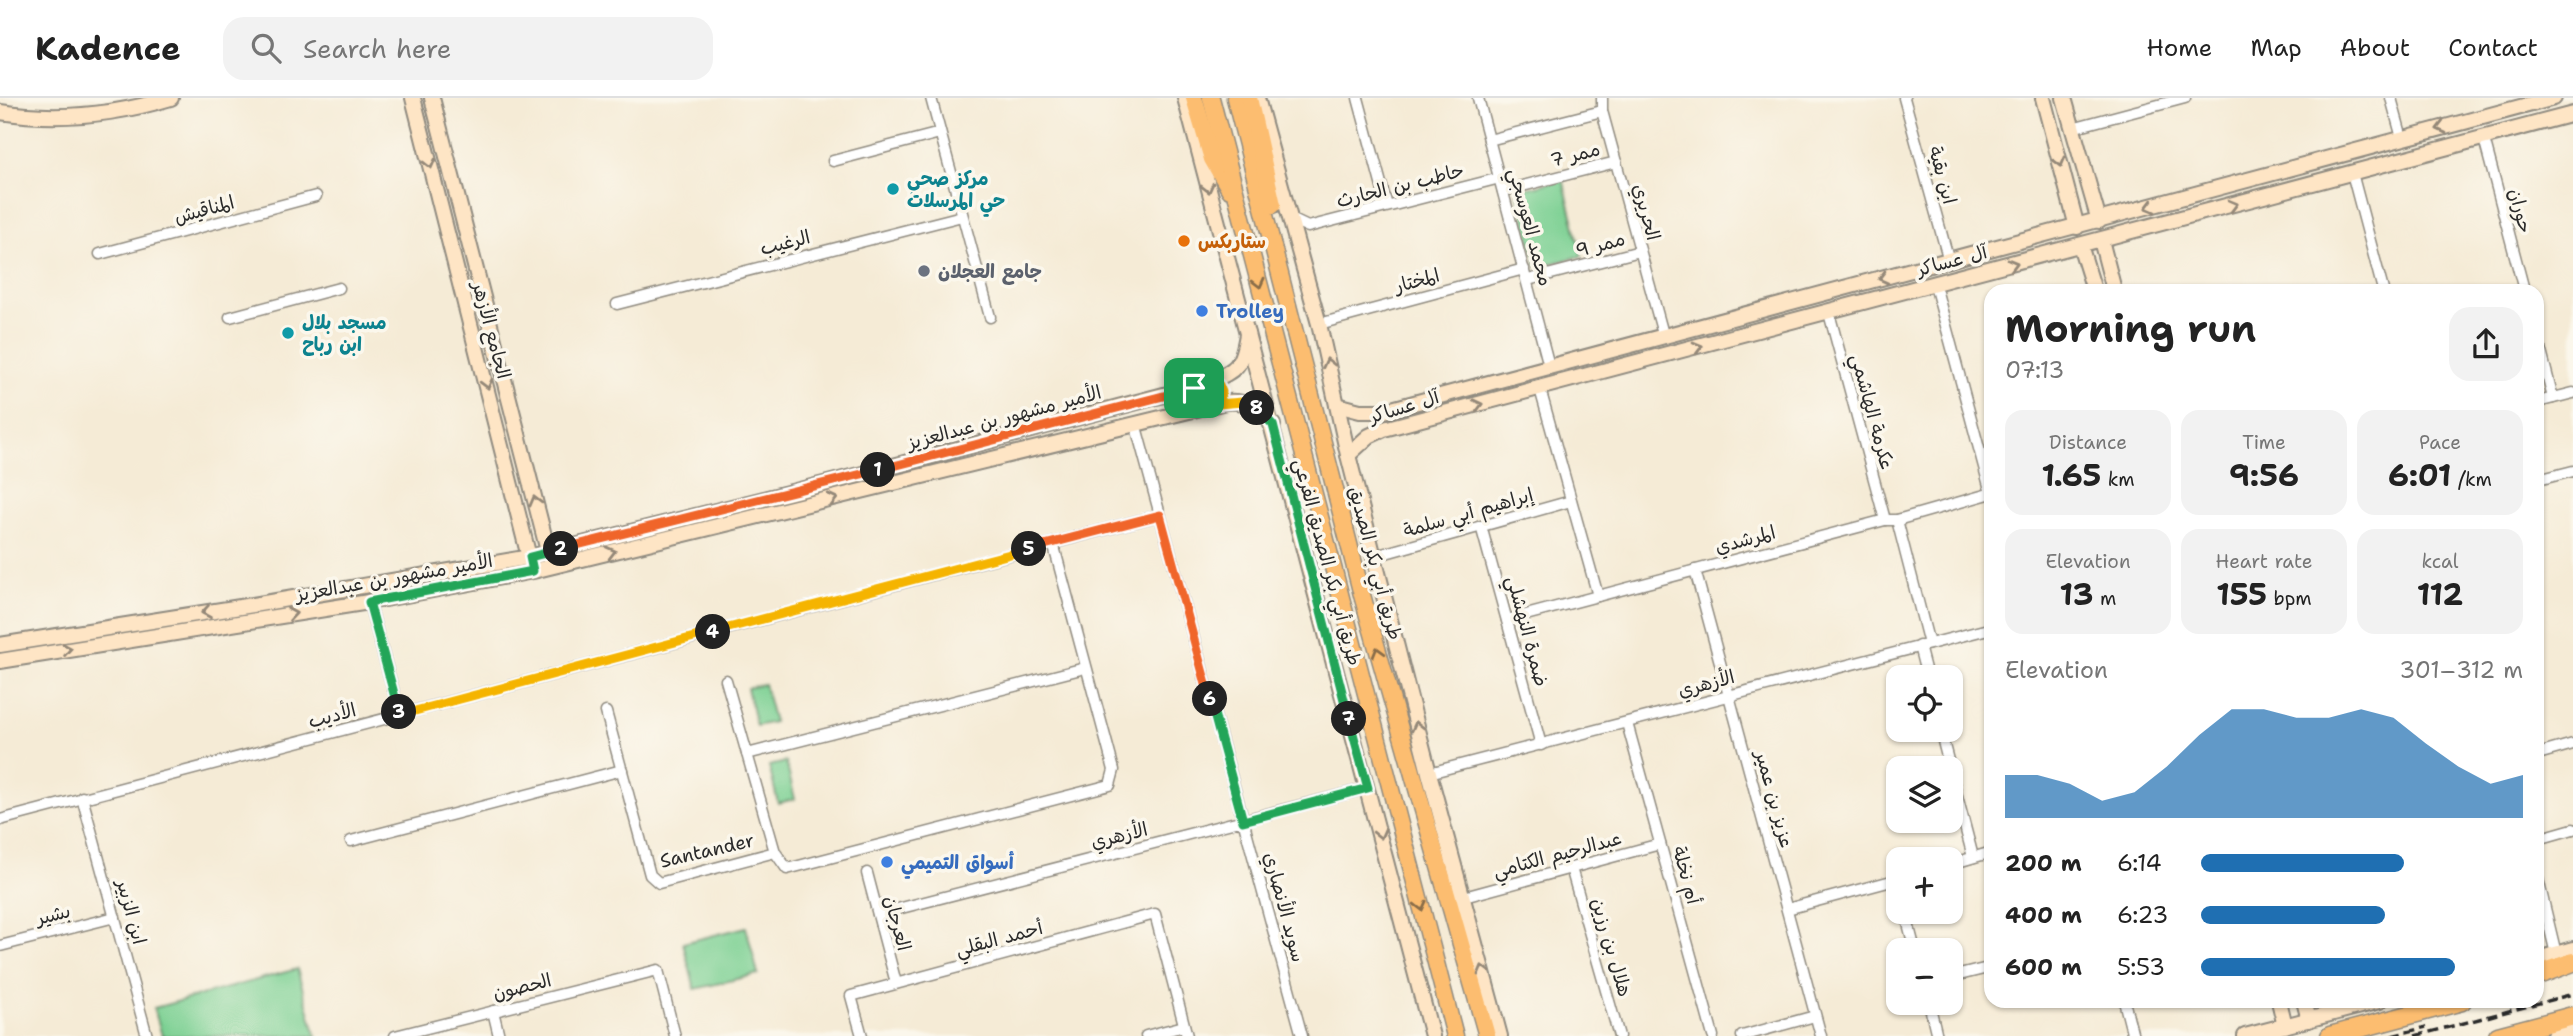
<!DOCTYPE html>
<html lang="en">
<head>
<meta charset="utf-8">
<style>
	body { margin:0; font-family:"Shantell Sans","Playpen Sans Arabic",sans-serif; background:#f2f2f2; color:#222; height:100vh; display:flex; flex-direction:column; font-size:26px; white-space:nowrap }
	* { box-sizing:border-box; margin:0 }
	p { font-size:23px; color:#767676 }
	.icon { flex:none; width:38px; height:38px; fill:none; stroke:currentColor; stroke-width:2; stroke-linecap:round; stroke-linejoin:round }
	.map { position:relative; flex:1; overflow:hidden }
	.sheet { position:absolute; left:1984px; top:186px; width:560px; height:724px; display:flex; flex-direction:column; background:#fff; border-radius:21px; box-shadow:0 2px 5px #0004 }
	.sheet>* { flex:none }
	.controls { position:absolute; left:1886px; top:567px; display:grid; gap:14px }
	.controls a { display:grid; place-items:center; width:77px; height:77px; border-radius:14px; background:#fff; box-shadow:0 2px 5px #0004; font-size:35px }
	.pin { position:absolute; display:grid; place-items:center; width:60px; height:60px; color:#fff; margin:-30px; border-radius:14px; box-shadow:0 4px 10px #0006 }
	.km { position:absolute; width:35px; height:35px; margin:-18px; border-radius:50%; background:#222; color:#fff; font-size:19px; line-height:35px; text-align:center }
	.round { display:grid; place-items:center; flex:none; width:74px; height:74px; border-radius:21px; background:#f2f2f2 }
	.summary { display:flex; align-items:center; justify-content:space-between; height:119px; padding:0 21px }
	h1 { font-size:38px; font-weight:700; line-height:52px }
	.metrics { display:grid; grid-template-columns:repeat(3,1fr); gap:10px; height:119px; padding:7px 21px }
	.metrics div { display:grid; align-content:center; border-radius:18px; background:#f2f2f2; text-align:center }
	.metrics b { font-size:30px; font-weight:700 }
	.metrics small { font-size:19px; font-weight:400 }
	.metrics p { font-size:19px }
	.chart { height:196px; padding:14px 21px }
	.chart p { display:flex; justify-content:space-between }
	.chart svg { width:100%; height:126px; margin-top:7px; fill:#1f6fb2; opacity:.7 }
	ul { padding:0 21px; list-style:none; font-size:23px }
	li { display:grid; grid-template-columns:112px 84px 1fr; align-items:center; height:52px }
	li i { height:18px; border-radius:9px; background:#1f6fb2 }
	header { display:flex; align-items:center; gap:42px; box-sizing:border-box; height:98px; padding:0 35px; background:#fff; border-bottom:2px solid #e0e0e0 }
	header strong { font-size:33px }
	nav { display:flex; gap:38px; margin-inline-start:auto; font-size:24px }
	.search { width:490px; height:63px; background:#f2f2f2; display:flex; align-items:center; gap:18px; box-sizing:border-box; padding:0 24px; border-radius:21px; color:#767676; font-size:26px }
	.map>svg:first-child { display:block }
	.green { fill:#7cd093; stroke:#547e5f; stroke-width:2 }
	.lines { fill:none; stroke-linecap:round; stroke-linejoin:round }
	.street-casing { stroke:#908b80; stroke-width:13 }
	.secondary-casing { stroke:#908b80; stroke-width:18 }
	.primary-casing { stroke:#908b80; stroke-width:19 }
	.highway-casing { stroke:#908b80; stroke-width:21 }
	.street { stroke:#fff; stroke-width:10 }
	.secondary { stroke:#fee5c5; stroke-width:14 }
	.primary { stroke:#fcbd6f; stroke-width:16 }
	.highway { stroke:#fcbd6f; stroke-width:18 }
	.rail { stroke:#2b2b2b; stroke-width:3.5; stroke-dasharray:10 5; stroke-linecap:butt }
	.oneway { stroke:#948878 }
	.oneway2 { stroke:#896d4a }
	.split-1-casing { stroke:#fff; stroke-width:14 }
	.split-2-casing { stroke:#fff; stroke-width:14 }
	.split-3-casing { stroke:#fff; stroke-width:14 }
	.split-4-casing { stroke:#fff; stroke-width:14 }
	.split-5-casing { stroke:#fff; stroke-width:14 }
	.split-6-casing { stroke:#fff; stroke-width:14 }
	.split-7-casing { stroke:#fff; stroke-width:14 }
	.split-8-casing { stroke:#fff; stroke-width:14 }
	.split-9-casing { stroke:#fff; stroke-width:14 }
	.split-1 { stroke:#f0652b; stroke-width:9 }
	.split-2 { stroke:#f0652b; stroke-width:9 }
	.split-3 { stroke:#22a559; stroke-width:9 }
	.split-4 { stroke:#f5b400; stroke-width:9 }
	.split-5 { stroke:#f5b400; stroke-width:9 }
	.split-6 { stroke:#f0652b; stroke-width:9 }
	.split-7 { stroke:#22a559; stroke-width:9 }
	.split-8 { stroke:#22a559; stroke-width:9 }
	.split-9 { stroke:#f5b400; stroke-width:9 }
	.culture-dot { fill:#0f9aa8; stroke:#fbf7ec; stroke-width:2.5 }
	.food-dot { fill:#e8710a; stroke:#fbf7ec; stroke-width:2.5 }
	.worship-dot { fill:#6b7280; stroke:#fbf7ec; stroke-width:2.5 }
	.shop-dot { fill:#3f7fe0; stroke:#fbf7ec; stroke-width:2.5 }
	.labels { text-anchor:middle; stroke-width:7; stroke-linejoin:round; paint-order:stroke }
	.street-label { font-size:19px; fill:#2b2b2b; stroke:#fbf7ec }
	.culture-label { font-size:19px; font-weight:bold; fill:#0d838f; stroke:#fbf7ec; text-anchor:start }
	.food-label { font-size:19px; font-weight:bold; fill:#c56008; stroke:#fbf7ec; text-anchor:start }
	.worship-label { font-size:19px; font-weight:bold; fill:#5b616d; stroke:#fbf7ec; text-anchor:start }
	.shop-label { font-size:19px; font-weight:bold; fill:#366cbe; stroke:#fbf7ec; text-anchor:start }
</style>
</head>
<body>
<header>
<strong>Kadence</strong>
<div class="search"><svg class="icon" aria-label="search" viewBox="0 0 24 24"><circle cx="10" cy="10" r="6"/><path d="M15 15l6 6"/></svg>Search here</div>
<nav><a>Home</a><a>Map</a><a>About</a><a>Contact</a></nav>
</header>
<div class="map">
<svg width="2573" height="938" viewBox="0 0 2573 938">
	<rect width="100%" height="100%" fill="#fbf7ec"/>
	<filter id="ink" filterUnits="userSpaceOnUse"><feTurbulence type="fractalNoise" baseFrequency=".0143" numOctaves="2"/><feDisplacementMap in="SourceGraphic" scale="14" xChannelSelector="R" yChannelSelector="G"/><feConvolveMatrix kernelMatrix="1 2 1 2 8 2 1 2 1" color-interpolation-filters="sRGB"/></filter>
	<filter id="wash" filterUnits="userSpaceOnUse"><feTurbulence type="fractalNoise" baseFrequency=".00686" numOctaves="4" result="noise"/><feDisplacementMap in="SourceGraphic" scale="28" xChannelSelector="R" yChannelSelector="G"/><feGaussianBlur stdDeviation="1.57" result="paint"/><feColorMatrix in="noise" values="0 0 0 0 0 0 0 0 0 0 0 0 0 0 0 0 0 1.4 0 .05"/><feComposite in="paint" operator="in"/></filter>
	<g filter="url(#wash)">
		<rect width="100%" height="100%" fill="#f5ebd6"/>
		<g class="green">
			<path d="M 1563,81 L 1582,158 L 1537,169 L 1517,93 Z"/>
			<path d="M 764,586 L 774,624 L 756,628 L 747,590 Z"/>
			<path d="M 786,664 L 795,701 L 778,705 L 769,668 Z"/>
			<path d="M 746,829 L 758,876 L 695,891 L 683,845 Z"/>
			<path d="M 297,871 L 316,938 L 162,938 L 154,910 Z"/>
		</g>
	</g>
	<g filter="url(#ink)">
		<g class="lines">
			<defs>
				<g id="street">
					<path d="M 931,0 L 990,219"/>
					<path d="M 1358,0 L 1387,108"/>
					<path d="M 1478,0 L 1549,268"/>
					<path d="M 1602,0 L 1602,13 L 1663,236"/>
					<path d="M 1904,0 L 1949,163"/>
					<path d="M 2391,0 L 2402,40"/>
					<path d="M 2072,30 L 2185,0"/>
					<path d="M 2484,41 L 2524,192"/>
					<path d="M 1489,42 L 1602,13"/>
					<path d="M 833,63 L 940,35"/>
					<path d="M 2352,75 L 2383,192"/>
					<path d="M 1503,93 L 1616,64"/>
					<path d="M 1289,120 L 1308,129 L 1500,80"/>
					<path d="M 100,156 L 316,98"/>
					<path d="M 1528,182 L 1640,153"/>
					<path d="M 1935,187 L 1991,395"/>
					<path d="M 617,206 L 962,118"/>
					<path d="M 1829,215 L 1885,422"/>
					<path d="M 230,219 L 339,190"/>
					<path d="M 1319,226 L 1524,171"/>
					<path d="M 2538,242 L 2553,300"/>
					<path d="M 1540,291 L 1598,498"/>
					<path d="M 2538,304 L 2573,295"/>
					<path d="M 1135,325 L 1302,938"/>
					<path d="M 2538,382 L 2573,373"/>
					<path d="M 1897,422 L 1929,546"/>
					<path d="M 1481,428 L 1541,647"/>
					<path d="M 1375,458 L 1571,403"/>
					<path d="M 1695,472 L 1821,938"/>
					<path d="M 369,504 L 400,617"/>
					<path d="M 1507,522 L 1885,422 L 1897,422 L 1992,395"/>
					<path d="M 1919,548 L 1927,579"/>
					<path d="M 726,582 L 775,754 L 787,771 L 1110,687 L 1114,672 L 1053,445"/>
					<path d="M 606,614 L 650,777 L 659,785 L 775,754"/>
					<path d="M 1627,625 L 1713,938"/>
					<path d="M 1940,632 L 1950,670"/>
					<path d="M 747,656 L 1085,570"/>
					<path d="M 2538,656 L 2573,646"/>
					<path d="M 1429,675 L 1992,530"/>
					<path d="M 1951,675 L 1973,759"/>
					<path d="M 82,699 L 147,938"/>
					<path d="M 0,722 L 1160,417"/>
					<path d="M 2538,741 L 2573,731"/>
					<path d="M 351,743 L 622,672"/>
					<path d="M 1951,766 L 1992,754"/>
					<path d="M 1571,770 L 1619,938"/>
					<path d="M 867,775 L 896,885"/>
					<path d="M 2538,781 L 2556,856"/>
					<path d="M 1464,799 L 1660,746"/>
					<path d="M 1787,811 L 1899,781"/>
					<path d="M 1905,814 L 1915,852"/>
					<path d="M 878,816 L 1368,690"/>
					<path d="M 0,848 L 115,819"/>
					<path d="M 1951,879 L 1992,869"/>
					<path d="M 2124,903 L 2133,938"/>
					<path d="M 1929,905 L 1937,938"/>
					<path d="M 493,913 L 499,938"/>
					<path d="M 395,938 L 658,872 L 675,938"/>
					<path d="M 862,938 L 851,898 L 1155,816 L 1187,938"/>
					<path d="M 1146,938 L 1184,928"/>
					<path d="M 1742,938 L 1815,918"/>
				</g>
				<g id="secondary">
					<path d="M 413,0 L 531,467"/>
					<path d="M 432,0 L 550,461"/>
					<path d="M 1185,0 L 1432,938"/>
					<path d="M 1257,0 L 1319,226 L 1348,357 L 1429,675 L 1500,938"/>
					<path d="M 2043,0 L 2077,129"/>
					<path d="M 2064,0 L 2099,123"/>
					<path d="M 0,14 C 58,23 115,17 171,0"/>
					<path d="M 2101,142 L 2114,192"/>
					<path d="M 2080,147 L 2094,192"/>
					<path d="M 1337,307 L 1360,313 L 1384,313 C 1774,208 2164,105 2554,0"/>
					<path d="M 1348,357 L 1369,338 L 1384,331 L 2573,16"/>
					<path d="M 0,547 L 253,507 L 530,459 L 832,384 L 1202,287 C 1235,272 1241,273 1247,236"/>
					<path d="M 0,563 L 369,504 L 533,473 L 1226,304 C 1247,302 1262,310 1273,327"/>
					<path d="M 2538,861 L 2573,851"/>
					<path d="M 2279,903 L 2285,928"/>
					<path d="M 2304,903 L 2309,922"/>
					<path d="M 2245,938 L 2380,903"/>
					<path d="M 2554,938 L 2573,934"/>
				</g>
				<g id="primary">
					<path d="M 1194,0 L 1212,61 L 1230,92"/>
					<path d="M 1211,0 L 1455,938"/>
					<path d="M 1235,0 L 1362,497 L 1487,938"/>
					<path d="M 1249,0 L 1273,107"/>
				</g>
				<g id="highway">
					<path d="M 2538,877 L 2573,864"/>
					<path d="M 2330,938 L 2462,903"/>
					<path d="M 2498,938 L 2573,918"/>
				</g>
			</defs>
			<use href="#street" class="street-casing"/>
			<use href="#secondary" class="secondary-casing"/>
			<use href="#primary" class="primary-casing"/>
			<use href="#highway" class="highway-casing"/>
			<use href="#street" class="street"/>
			<use href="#secondary" class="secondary"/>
			<use href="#primary" class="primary"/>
			<use href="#highway" class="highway"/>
			<g class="rail">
				<path d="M 2392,938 L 2426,929"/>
				<path d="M 2415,938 L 2573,896"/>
			</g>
		</g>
		<defs><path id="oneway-chevron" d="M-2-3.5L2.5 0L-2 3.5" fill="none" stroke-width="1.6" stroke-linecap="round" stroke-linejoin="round" transform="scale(1.75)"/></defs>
		<g class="oneway">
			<use href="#oneway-chevron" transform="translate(2441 30) rotate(166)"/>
			<use href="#oneway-chevron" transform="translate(2060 64) rotate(75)"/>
			<use href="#oneway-chevron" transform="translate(430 66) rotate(76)"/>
			<use href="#oneway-chevron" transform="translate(1208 90) rotate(76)"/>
			<use href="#oneway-chevron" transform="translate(2233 107) rotate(-15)"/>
			<use href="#oneway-chevron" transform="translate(2150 109) rotate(165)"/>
			<use href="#oneway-chevron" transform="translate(2013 166) rotate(-15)"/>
			<use href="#oneway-chevron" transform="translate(1883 180) rotate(166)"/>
			<use href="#oneway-chevron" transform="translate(1698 249) rotate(-15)"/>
			<use href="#oneway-chevron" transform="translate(1328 265) rotate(-103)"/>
			<use href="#oneway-chevron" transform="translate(487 286) rotate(75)"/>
			<use href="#oneway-chevron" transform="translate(1478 307) rotate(-14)"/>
			<use href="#oneway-chevron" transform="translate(833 401) rotate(-14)"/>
			<use href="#oneway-chevron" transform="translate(535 403) rotate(-105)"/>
			<use href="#oneway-chevron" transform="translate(611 454) rotate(-14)"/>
			<use href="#oneway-chevron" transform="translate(206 514) rotate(171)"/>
			<use href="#oneway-chevron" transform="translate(292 516) rotate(-9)"/>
			<use href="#oneway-chevron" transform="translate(67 551) rotate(-10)"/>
			<use href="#oneway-chevron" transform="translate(1417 628) rotate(-104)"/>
			<use href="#oneway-chevron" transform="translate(1380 736) rotate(76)"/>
			<use href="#oneway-chevron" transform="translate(1483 872) rotate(-105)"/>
		</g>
		<g class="oneway2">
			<use href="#oneway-chevron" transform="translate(1259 185) rotate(76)"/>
			<use href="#oneway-chevron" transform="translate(1378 554) rotate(-106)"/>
			<use href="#oneway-chevron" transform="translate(1421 808) rotate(76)"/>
		</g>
	</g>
	<g class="lines" filter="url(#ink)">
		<defs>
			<path id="split-1" d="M 878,372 L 1194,290"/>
			<path id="split-2" d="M 561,451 L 878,372"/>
			<path id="split-3" d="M 399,614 L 369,504 L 533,473 L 530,459 L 561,451"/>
			<path id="split-4" d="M 399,614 L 400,617 L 713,534"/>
			<path id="split-5" d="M 713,534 L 1029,451"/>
			<path id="split-6" d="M 1029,451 L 1160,417 L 1210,601"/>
			<path id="split-7" d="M 1210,601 L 1243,723 L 1368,690 L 1349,621"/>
			<path id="split-8" d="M 1257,310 L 1273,327 L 1349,621"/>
			<path id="split-9" d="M 1194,290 L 1212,283 L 1219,287 L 1222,294 L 1218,306 L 1242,304 L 1257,310"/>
		</defs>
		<use href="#split-1" class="split-1-casing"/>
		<use href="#split-2" class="split-2-casing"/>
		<use href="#split-3" class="split-3-casing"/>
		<use href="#split-4" class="split-4-casing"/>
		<use href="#split-5" class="split-5-casing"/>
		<use href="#split-6" class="split-6-casing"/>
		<use href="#split-7" class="split-7-casing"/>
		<use href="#split-8" class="split-8-casing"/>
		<use href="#split-9" class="split-9-casing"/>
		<use href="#split-1" class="split-1"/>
		<use href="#split-2" class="split-2"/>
		<use href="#split-3" class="split-3"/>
		<use href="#split-4" class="split-4"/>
		<use href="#split-5" class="split-5"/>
		<use href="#split-6" class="split-6"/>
		<use href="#split-7" class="split-7"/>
		<use href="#split-8" class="split-8"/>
		<use href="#split-9" class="split-9"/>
	</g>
	<g class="culture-dot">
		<circle cx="893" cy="91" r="7"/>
		<circle cx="288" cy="235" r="7"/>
	</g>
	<circle class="food-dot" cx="1184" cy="143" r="7"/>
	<circle class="worship-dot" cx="924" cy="173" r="7"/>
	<g class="shop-dot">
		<circle cx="1202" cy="213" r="7"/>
		<circle cx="887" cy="764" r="7"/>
	</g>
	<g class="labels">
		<g class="street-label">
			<text transform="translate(1575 56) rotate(-14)" y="7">ممر 7</text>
			<text transform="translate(1943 77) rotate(75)" y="7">ابن بقية</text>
			<text transform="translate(1400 87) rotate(-14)" y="7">حاطب بن الحارث</text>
			<text transform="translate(204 111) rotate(-15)" y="7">المناقيش</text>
			<text transform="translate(2521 112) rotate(75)" y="7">حوران</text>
			<text transform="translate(1647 114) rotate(75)" y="7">الحريري</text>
			<text transform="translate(1531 129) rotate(75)" y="7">محمد العوسجي</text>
			<text transform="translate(785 144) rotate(-14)" y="7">الرغيب</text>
			<text transform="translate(1600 146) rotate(-15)" y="7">ممر 9</text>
			<text transform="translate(1952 162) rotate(-15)" y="7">آل عساكر</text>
			<text transform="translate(1417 182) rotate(-15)" y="7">المختار</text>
			<text transform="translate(492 232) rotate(75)" y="7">الجامع الأزهر</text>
			<text transform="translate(1404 308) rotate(-17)" y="7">آل عساكر</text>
			<text transform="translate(1873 314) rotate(75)" y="7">عكرمة الهاشمي</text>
			<text transform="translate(1004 319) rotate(-15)" y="7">الأمير مشهور بن عبدالعزيز</text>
			<text transform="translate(1468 414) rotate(-16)" y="7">إبراهيم أبي سلمة</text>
			<text transform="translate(1745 441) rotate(-15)" y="7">المرشدي</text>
			<text transform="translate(1328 464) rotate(75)" y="7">طريق أبي بكر الصديق الفرعي</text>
			<text transform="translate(1376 465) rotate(75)" y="7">طريق أبي بكر الصديق</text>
			<text transform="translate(394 479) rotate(-10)" y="7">الأمير مشهور بن عبدالعزيز</text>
			<text transform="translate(1528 533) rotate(75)" y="7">ضمرة النهشلي</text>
			<text transform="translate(1706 585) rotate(-15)" y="7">الأزهري</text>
			<text transform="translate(332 617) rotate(-15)" y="7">الأديب</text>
			<text transform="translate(1775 701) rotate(75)" y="7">عزيز بن عمير</text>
			<text transform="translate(1119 737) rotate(-14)" y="7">الأزهري</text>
			<text transform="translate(707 752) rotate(-13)" y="7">Santander</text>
			<text transform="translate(1557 756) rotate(-15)" y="7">عبدالرحيم الكتامي</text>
			<text transform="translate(1687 777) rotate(75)" y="7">أم نخلة</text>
			<text transform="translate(1285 809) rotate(75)" y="7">سويد الأنصاري</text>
			<text transform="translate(132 814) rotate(75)" y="7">ابن الزبير</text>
			<text transform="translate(53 816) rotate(-14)" y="7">بشير</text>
			<text transform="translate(898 825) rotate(75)" y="7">العرجان</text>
			<text transform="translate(999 840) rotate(-15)" y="7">أحمد البقلي</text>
			<text transform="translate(1612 849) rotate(74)" y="7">هلال بن رزين</text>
			<text transform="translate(522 888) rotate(-14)" y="7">الحصون</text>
		</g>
		<g class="culture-label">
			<text x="907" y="87">مركز صحي<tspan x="907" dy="22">حي المرسلات</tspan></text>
			<text x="302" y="231">مسجد بلال<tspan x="302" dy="22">ابن رباح</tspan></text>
		</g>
		<g class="food-label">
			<text x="1198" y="150">ستاربكس</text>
		</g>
		<g class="worship-label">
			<text x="938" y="180">جامع العجلان</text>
		</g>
		<g class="shop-label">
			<text x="1216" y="220">Trolley</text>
			<text x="901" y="771">أسواق التميمي</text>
		</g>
	</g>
</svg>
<div class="controls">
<a><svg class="icon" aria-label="locate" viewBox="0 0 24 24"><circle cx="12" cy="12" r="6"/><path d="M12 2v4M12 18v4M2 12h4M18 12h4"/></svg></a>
<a><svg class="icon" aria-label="layers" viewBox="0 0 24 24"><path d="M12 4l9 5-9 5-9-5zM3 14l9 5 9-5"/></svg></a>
<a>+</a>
<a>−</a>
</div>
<div class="pin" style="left:1194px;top:290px;background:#1e9e55"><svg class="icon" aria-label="arrive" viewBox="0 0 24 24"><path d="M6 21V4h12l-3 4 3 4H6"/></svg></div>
<b class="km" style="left:878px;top:372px">1</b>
<b class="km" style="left:561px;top:451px">2</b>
<b class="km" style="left:399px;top:614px">3</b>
<b class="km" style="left:713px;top:534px">4</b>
<b class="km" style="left:1029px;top:451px">5</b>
<b class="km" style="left:1210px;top:601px">6</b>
<b class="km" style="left:1349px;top:621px">7</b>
<b class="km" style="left:1257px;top:310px">8</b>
<section class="sheet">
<div class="summary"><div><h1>Morning run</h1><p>07:13</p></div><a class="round"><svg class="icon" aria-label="share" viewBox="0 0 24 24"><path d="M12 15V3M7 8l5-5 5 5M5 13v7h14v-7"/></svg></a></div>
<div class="metrics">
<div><p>Distance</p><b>1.65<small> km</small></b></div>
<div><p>Time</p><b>9:56</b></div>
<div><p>Pace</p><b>6:01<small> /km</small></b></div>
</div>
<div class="metrics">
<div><p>Elevation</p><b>13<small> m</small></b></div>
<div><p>Heart rate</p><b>155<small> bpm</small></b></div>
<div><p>kcal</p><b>112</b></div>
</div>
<div class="chart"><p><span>Elevation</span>301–312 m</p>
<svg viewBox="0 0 160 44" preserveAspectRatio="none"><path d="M0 44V29L10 29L20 32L30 38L40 35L50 26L60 15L70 6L80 6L90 9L100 9L110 6L120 9L130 18L140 26L150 32L160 29V44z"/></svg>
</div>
<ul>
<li><b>200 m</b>6:14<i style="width:63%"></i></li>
<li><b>400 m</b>6:23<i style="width:57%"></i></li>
<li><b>600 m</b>5:53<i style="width:79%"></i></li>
</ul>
</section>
</div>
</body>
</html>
